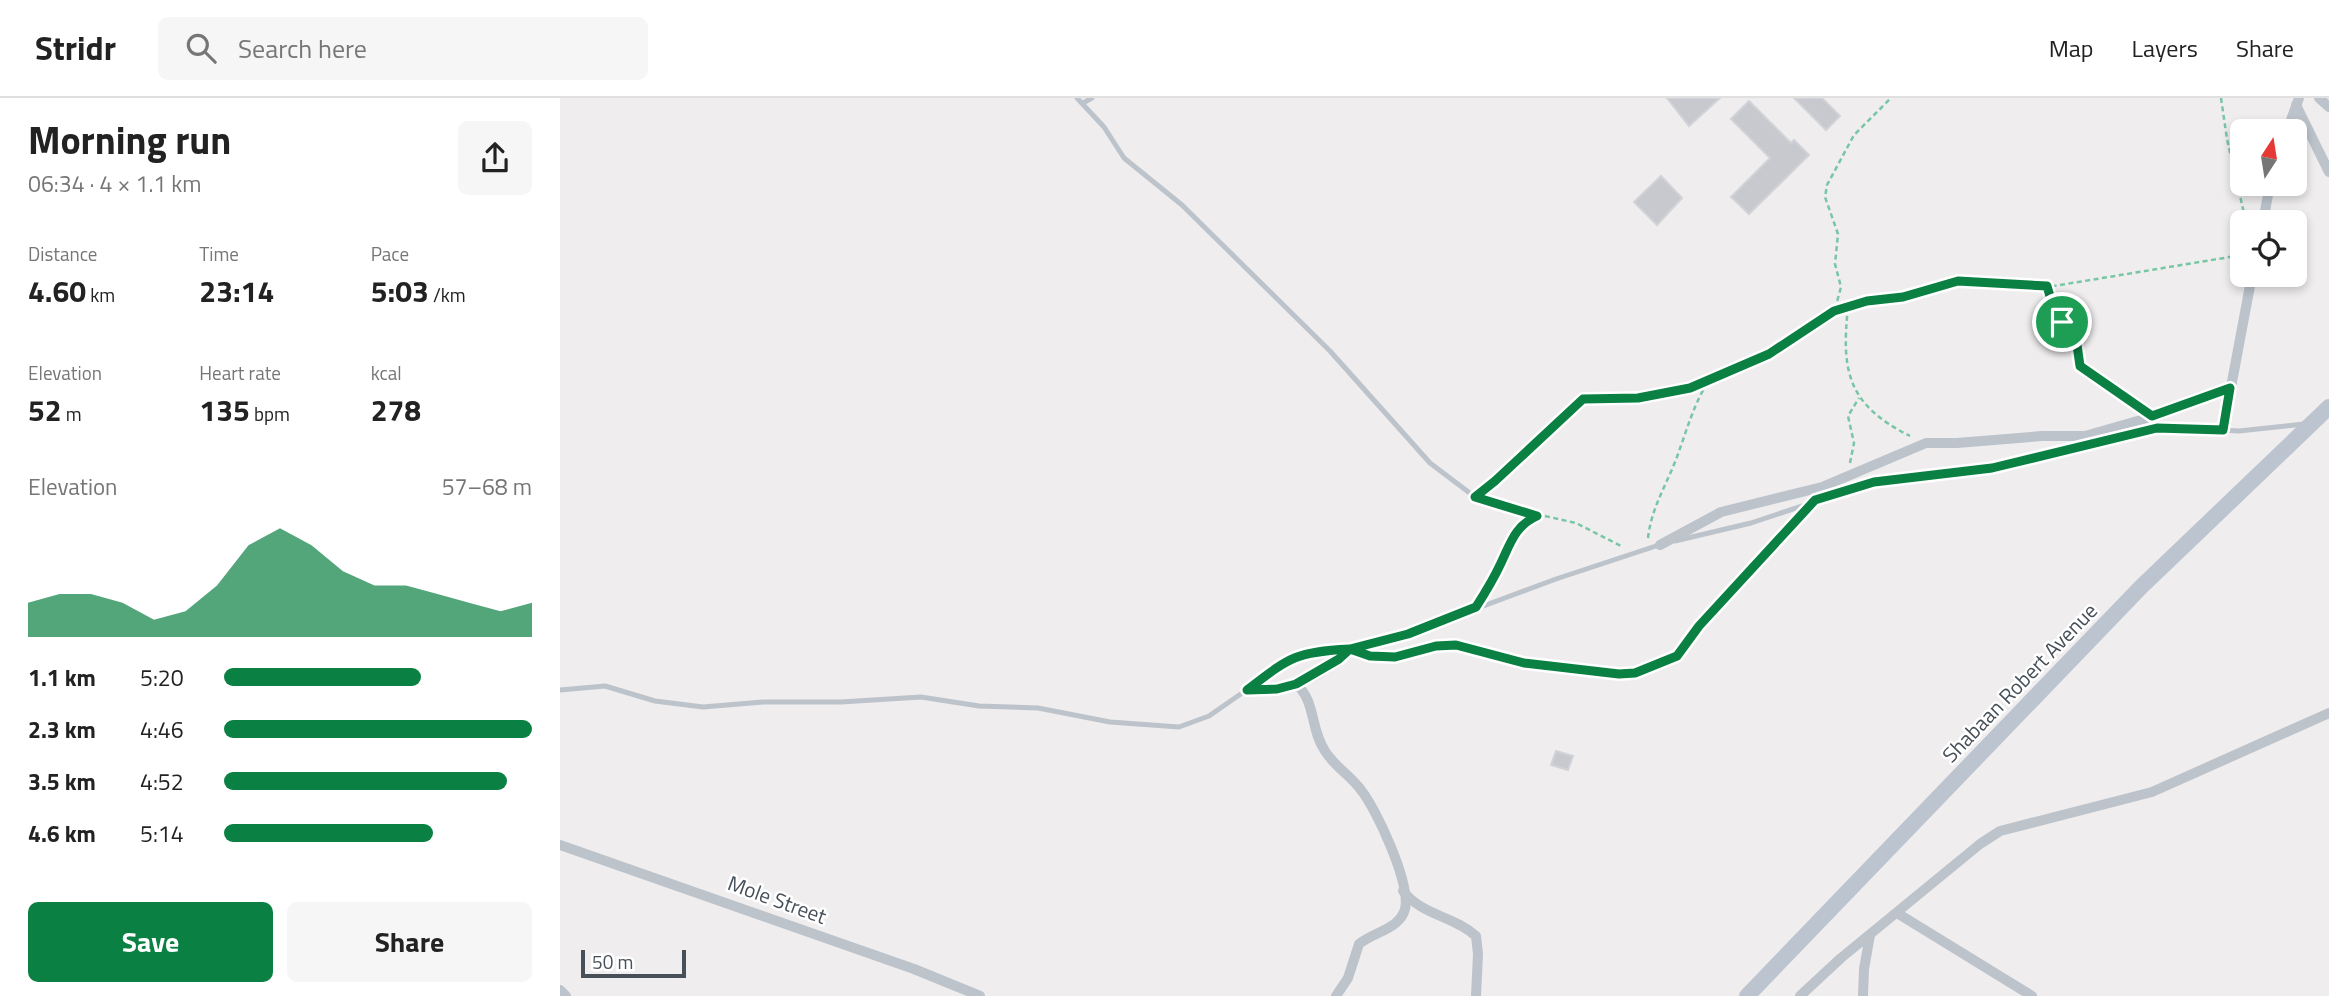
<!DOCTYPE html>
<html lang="en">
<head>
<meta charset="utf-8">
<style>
	body { margin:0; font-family:"Titillium Web",sans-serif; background:#f6f6f6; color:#222; height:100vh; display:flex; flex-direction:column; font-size:26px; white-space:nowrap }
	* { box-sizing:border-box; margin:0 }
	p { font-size:23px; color:#767676 }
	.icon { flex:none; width:38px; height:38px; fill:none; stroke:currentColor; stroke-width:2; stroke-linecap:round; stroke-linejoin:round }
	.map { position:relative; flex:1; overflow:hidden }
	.panel { display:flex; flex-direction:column; background:#fff; width:560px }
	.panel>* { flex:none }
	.needle { width:46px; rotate:12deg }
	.fabs { position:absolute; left:1670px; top:21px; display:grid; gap:14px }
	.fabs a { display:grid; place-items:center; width:77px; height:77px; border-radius:10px; background:#fff; box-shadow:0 4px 10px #0003; font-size:35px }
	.scale { position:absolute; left:21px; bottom:18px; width:105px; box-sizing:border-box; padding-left:7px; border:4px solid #474f59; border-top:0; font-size:19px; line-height:24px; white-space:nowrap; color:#474f59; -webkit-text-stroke:5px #fff; paint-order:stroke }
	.pin { position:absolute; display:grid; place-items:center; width:60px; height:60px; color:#fff; margin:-30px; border:4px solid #fff; border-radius:50%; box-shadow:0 2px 7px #0007 }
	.round { display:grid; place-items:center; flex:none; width:74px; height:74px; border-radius:10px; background:#f6f6f6 }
	.overview { display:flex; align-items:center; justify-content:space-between; height:119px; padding:0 28px }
	h1 { font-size:38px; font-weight:700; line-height:52px }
	.stats { display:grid; grid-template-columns:repeat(3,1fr); gap:10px; height:119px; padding:7px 28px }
	.stats div { display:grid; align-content:center }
	.stats b { font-size:30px; font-weight:700 }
	.stats small { font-size:19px; font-weight:400 }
	.stats p { font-size:19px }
	.chart { height:196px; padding:14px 28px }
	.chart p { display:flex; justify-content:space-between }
	.chart svg { width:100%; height:126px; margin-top:7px; fill:#0b8043; opacity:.7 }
	.action { display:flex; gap:14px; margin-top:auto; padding:14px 28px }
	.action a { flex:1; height:80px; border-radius:10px; background:#0b8043; color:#fff; font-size:28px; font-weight:700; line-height:80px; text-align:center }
	.action a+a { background:#f6f6f6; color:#222 }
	ul { padding:0 28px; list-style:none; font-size:23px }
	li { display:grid; grid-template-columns:112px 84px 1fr; align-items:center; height:52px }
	li i { height:18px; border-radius:9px; background:#0b8043 }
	header { display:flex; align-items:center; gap:42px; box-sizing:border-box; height:98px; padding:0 35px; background:#fff; border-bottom:2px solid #e0e0e0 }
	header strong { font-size:33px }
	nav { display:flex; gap:38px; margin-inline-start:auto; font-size:24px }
	.search { width:490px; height:63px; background:#f6f6f6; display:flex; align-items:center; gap:18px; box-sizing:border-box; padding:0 24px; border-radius:10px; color:#767676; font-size:26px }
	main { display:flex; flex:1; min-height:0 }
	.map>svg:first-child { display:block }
	.building { fill:#c7c9cf; stroke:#d1d3d8; stroke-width:2 }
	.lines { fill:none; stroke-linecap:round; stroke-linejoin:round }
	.path { stroke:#78c6a6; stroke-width:2.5; stroke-dasharray:5 3.5; stroke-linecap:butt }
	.lane { stroke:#bcc3cb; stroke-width:5 }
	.street { stroke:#bcc3cb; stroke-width:10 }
	.secondary { stroke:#bcc4d0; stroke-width:16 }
	.route-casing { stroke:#fff; stroke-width:14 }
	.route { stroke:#0b8043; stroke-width:9 }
	.labels { text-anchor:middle; stroke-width:5; stroke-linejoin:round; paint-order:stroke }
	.street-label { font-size:21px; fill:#474f59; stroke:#fff }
</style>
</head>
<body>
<header>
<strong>Stridr</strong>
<div class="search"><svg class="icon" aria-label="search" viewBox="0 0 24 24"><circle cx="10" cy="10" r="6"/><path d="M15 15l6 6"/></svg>Search here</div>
<nav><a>Map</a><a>Layers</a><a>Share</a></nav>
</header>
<main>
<section class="panel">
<div class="overview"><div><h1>Morning run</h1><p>06:34 · 4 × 1.1 km</p></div><a class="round"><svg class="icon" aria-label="share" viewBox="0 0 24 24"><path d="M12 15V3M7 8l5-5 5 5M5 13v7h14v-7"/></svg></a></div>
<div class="stats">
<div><p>Distance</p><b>4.60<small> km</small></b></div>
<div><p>Time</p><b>23:14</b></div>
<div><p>Pace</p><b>5:03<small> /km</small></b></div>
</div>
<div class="stats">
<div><p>Elevation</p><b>52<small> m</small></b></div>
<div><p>Heart rate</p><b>135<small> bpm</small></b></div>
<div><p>kcal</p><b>278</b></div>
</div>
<div class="chart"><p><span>Elevation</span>57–68 m</p>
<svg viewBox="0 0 160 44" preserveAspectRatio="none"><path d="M0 44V32L10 29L20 29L30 32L40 38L50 35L60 26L70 12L80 6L90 12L100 21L110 26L120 26L130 29L140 32L150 35L160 32V44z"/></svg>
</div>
<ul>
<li><b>1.1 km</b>5:20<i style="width:64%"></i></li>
<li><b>2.3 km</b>4:46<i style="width:100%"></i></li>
<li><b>3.5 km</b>4:52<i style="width:92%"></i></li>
<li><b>4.6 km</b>5:14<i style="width:68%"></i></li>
</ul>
<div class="action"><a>Save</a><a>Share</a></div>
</section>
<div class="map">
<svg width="1769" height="898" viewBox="0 0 1769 898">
	<rect width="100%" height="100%" fill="#efeded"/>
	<g class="building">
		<path d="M 1107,0 L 1160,0 L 1129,28 Z"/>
		<path d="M 1234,0 L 1262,0 L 1280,18 L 1266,32 Z"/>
		<path d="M 1189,3 L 1231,45 L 1234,42 L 1249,57 L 1189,116 L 1171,99 L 1210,60 L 1171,21 Z"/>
		<path d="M 1101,78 L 1122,100 L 1097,127 L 1074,104 Z"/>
		<path d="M 996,653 L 1013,658 L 1008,672 L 991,667 Z"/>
	</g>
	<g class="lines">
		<g class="path">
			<path d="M 1661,0 L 1667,41 L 1686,124"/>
			<path d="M 1487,190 L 1494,212 L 1516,240 L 1520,268 L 1580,311"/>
			<path d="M 1288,209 C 1281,274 1288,307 1350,338"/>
			<path d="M 1275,211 L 1281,189 L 1275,166 L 1278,136 L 1265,99 L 1267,87 L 1294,37 L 1331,0"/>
			<path d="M 1290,365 L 1294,345 L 1288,318 L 1299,300"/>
			<path d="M 923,392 L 1023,301 L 1078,300 L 1130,290 L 1209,256 L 1274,213 L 1288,208 L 1343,199 L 1398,183 L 1473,190 L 1494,188 L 1682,157"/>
			<path d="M 985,418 L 1016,425 L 1063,449"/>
			<path d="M 1088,440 C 1091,412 1105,389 1115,364 C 1126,336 1132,309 1148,284"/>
			<path d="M 923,499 C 937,474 945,443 966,423"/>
		</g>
		<g class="lane">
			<path d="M 517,0 L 544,29 L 564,60 L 622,107 L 770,253 L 870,365 L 915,399 L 977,418"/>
			<path d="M 523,5 L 532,0"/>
			<path d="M 1115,443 L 1191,425 L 1314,384 L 1432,370 L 1570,335 L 1606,329 L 1679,333 L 1744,326"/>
			<path d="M 796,552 L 810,558 L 835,559 L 876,548 L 896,547 L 964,565 L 1059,576 L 1075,575 L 1092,570 L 1117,558 L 1139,528 L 1253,405"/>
			<path d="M 0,592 L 45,588 L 95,603 L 143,609 L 203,604 L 281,604 L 361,599 L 419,608 L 478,610 L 550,624 L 619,629 L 649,618 L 737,557 L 756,553 L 795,551 L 848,536 L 996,481 L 1102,446"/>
		</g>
		<g class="street">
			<path d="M 1759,0 L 1769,9"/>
			<path d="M 1736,7 L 1769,74"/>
			<path d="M 1727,33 L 1739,0"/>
			<path d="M 1703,124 L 1710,86"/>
			<path d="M 1663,332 L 1692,177"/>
			<path d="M 1100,447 L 1161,414 L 1262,389 L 1366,345 L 1397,345 L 1482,338 L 1525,338 L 1595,318 L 1670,290"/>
			<path d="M 736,586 C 756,603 750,631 765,653 C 774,668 791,678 801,692 C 817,712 851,786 845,811 C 840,831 813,834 799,846 L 788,880 L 776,898"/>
			<path d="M 687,591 C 698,591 710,593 721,591 C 744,586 774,568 790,552"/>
			<path d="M 0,747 L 354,871 L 420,898"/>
			<path d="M 843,793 C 863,818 892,817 916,838 L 918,856 L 916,898"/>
			<path d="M 1337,815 L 1472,898"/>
			<path d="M 0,892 L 6,898"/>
			<path d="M 1240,898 L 1281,860 L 1420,746 L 1440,733 L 1592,694 L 1769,615"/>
			<path d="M 1303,898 L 1304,871 L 1310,837"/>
		</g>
		<path class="secondary" d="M 1187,898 L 1581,489 L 1769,309"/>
	</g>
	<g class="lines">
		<defs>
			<path id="route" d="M 1502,224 L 1494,212 L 1487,188 L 1398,183 L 1343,199 L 1307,203 L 1274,213 L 1209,256 L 1130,290 L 1078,300 L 1023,301 L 935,383 L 915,399 L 977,418 C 955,428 951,444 941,465 C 934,480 925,495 916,509 L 848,536 L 790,551 L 779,561 L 736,586 L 717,591 L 687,592 C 730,559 735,554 790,551 L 810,558 L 835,559 L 876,548 L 896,547 L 964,565 L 1059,576 L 1075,575 L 1117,558 L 1139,528 L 1255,402 L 1314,384 L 1432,370 L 1597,330 L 1663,332 L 1670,290 L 1592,318 L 1520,268 L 1516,240 L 1502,224"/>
		</defs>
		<use href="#route" class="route-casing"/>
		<use href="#route" class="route"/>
	</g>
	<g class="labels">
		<g class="street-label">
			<text transform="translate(1460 585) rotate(-46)" y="7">Shabaan Robert Avenue</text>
			<text transform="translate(217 802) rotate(20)" y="7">Mole Street</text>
		</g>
	</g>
</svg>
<div class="fabs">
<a><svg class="needle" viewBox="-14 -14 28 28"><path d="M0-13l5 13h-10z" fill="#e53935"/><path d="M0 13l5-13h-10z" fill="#767676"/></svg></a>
<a><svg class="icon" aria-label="locate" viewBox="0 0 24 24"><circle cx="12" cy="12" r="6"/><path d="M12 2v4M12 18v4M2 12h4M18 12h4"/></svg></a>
</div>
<div class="scale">50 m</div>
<div class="pin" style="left:1502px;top:224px;background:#1e9e55"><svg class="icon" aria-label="arrive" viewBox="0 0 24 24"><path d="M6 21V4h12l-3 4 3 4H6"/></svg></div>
</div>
</main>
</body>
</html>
